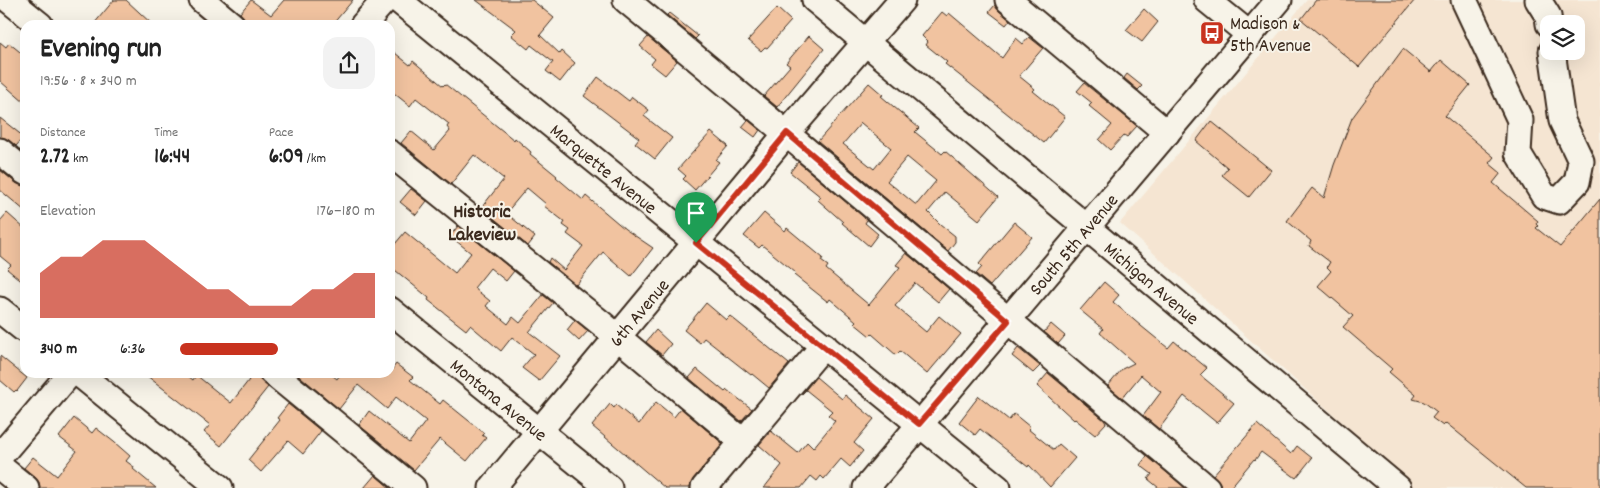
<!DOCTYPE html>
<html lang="en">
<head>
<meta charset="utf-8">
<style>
	body { margin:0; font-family:Dekko,sans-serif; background:#f2f2f2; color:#222; height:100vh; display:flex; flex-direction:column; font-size:19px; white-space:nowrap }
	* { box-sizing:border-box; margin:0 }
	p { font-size:16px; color:#767676 }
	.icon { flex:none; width:28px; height:28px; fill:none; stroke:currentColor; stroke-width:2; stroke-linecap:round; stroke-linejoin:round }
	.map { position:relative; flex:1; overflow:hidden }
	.sheet { position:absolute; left:20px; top:20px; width:375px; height:358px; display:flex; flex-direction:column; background:#fff; border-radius:15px; box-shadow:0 5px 20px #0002 }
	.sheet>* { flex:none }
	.fabs { position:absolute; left:1540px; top:15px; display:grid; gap:10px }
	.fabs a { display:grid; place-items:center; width:45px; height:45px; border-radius:10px; background:#fff; box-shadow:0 5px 20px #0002; font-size:25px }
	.pin { position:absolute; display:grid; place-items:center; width:42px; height:42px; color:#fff; margin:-51px -21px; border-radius:50% 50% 50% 0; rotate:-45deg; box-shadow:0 0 5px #0007 }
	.pin .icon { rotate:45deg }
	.round { display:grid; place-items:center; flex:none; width:52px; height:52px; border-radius:15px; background:#f2f2f2 }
	.summary { display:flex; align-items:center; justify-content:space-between; height:85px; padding:0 20px }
	h1 { font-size:28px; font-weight:700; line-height:38px }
	.metrics { display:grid; grid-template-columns:repeat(3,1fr); gap:8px; height:85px; padding:5px 20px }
	.metrics div { display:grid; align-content:center }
	.metrics b { font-size:21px; font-weight:700 }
	.metrics small { font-size:14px; font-weight:400 }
	.metrics p { font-size:14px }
	.chart { height:140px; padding:10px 20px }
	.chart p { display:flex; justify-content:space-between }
	.chart svg { width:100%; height:90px; margin-top:5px; fill:#c8321e; opacity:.7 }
	ul { padding:0 20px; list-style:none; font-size:16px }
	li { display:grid; grid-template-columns:80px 60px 1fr; align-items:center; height:38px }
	li i { height:12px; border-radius:6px; background:#c8321e }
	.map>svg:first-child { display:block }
	.built { fill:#f5e5d2; fill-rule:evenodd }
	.building { fill:#f1c3a0; stroke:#3b2a1e; fill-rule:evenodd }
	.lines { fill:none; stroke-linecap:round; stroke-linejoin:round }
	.minor-casing { stroke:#3b2a1e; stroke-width:29 }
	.minor { stroke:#f7f3e8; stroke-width:25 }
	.route-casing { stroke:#fff; stroke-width:10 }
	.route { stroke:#c8321e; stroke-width:6 }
	.labels { text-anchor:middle; stroke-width:4; stroke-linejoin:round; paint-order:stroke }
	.poi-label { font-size:19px; fill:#3b2a1e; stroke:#f7f3e8; text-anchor:start }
	.street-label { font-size:19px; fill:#3b2a1e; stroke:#f7f3e8 }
	.neighbourhood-label { font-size:20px; font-weight:bold; fill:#3b2a1e; stroke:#f7f3e8 }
</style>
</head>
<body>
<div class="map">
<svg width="1600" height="488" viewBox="0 0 1600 488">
	<rect width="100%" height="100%" fill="#f7f3e8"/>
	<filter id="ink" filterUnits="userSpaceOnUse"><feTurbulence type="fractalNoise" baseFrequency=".02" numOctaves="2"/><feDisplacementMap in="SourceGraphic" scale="10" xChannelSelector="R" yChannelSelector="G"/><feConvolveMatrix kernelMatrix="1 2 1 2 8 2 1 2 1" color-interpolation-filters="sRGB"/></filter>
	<g filter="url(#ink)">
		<path class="built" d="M 1307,0 L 1600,0 L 1600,488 L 1415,488 L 1120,223 ZM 1549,24 L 1576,24 L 1576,51 L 1549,51 Z"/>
		<g class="building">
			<path d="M 114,0 L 126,0 L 153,25 L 93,25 Z"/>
			<path d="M 251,0 L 271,15 L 284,0 L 353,0 L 332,25 L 246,25 L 245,20 L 240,13 Z"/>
			<path d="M 476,0 L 532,0 L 554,18 L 540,35 L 560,54 L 562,51 L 575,63 L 560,82 L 546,71 L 553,62 L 531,45 L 528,49 L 511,35 L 516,30 Z"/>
			<path d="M 1316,0 L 1415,0 L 1359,67 L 1301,19 Z"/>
			<path d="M 995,5 L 999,11 L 1010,20 L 1006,25 L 989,12 Z"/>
			<path d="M 777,8 L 791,21 L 767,48 L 765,47 L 761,51 L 748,40 Z"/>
			<path d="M 1144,9 L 1158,22 L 1142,42 L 1126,30 Z"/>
			<path d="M 942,12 L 947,16 L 949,13 L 1002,58 L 1016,38 L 1023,44 L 1029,37 L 1043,48 L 1019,76 L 1035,89 L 1033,91 L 1065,117 L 1044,143 L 959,75 L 945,64 L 947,62 L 926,45 L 928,42 L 922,36 Z"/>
			<path d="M 669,13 L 698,36 L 695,39 L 667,15 Z"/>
			<path d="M 809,36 L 824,49 L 777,107 L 764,96 L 790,66 L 786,63 Z"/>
			<path d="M 648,37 L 677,61 L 665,75 L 651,64 L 655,59 L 640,46 Z"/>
			<path d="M 0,42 L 6,47 L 9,43 L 25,56 L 25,103 L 0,81 Z"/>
			<path d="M 390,49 L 410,65 L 413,61 L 443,86 L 445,84 L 514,140 L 515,138 L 531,152 L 530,154 L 557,176 L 556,177 L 583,200 L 586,196 L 625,229 L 653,248 L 631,276 L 603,252 L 576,285 L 548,262 L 550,258 L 564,270 L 583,246 L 567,234 L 570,230 L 563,225 L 565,222 L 544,206 L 546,204 L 527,188 L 506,213 L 535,237 L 528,246 L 481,208 L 504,179 L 474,155 L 451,184 L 401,143 L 411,131 L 434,150 L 450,131 L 447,127 L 449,124 L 416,98 L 410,106 L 390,90 Z"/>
			<path d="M 1403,49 L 1431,72 L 1441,60 L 1470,85 L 1445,116 L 1494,157 L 1489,163 L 1501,173 L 1493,183 L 1538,221 L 1536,224 L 1538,226 L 1536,228 L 1560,247 L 1600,199 L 1600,488 L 1526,488 L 1446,423 L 1443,426 L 1432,418 L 1437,412 L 1424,402 L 1413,399 L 1416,395 L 1389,372 L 1392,369 L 1343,327 L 1353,316 L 1318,286 L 1331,271 L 1327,267 L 1330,262 L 1309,246 L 1311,241 L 1287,221 L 1312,188 L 1324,198 L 1334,165 L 1352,118 Z"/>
			<path d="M 1127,74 L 1142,86 L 1138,90 L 1124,78 Z"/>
			<path d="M 598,77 L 629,101 L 632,97 L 649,110 L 644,116 L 672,138 L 655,159 L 635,143 L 639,138 L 584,96 Z"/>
			<path d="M 869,83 L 883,95 L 881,96 L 919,128 L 915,132 L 942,154 L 945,151 L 998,197 L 979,220 L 945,192 L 928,212 L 940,224 L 955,236 L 955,242 L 948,251 L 818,141 ZM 861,123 L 891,148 L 874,169 L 843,144 ZM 907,157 L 936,181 L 917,204 L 915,204 L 887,181 Z"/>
			<path d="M 1084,83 L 1137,126 L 1127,137 L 1124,135 L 1110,150 L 1099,140 L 1112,125 L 1089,106 L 1092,103 L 1077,91 Z"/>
			<path d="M 0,118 L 24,137 L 16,146 L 9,140 L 0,137 Z"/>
			<path d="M 748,120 L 760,130 L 755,137 L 742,127 Z"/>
			<path d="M 1211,121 L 1271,170 L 1249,197 L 1222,175 L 1228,168 L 1196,141 Z"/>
			<path d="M 711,132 L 728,146 L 716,160 L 719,162 L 695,190 L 683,179 L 686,176 L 678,169 Z"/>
			<path d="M 798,162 L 867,220 L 865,223 L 878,234 L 869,246 L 842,223 L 843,222 L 818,200 L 821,197 L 790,172 Z"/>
			<path d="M 0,170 L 16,183 L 25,187 L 25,211 L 0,190 Z"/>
			<path d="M 411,189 L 427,201 L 416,215 L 400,202 Z"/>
			<path d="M 7,213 L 25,229 L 25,284 L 7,269 L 11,265 L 0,256 L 0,221 Z"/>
			<path d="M 764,213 L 785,231 L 787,228 L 823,258 L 821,261 L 828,266 L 826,269 L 869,305 L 900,267 L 896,265 L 906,253 L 949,289 L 938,302 L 915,283 L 895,306 L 926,332 L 939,316 L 961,334 L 927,374 L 900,351 L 896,355 L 872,334 L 870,336 L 854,323 L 856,321 L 830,299 L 828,302 L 794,275 L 796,273 L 762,245 L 759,248 L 744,236 Z"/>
			<path d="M 1014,222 L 1032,237 L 990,286 L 976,274 L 982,267 L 979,264 Z"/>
			<path d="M 458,226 L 514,271 L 506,281 L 490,268 L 474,288 L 490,301 L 486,306 L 508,324 L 513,317 L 520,323 L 543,295 L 553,303 L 529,332 L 560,356 L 539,381 L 522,368 L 534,354 L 512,337 L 501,351 L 470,325 L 466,330 L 428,300 L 429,298 L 390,266 L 390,250 L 405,232 L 455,273 L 471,253 L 450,236 Z"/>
			<path d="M 1104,282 L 1119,295 L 1113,302 L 1141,326 L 1168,348 L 1174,341 L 1207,368 L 1200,375 L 1234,403 L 1217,423 L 1184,396 L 1159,429 L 1143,416 L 1161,392 L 1141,375 L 1122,398 L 1108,386 L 1122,369 L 1134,363 L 1100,333 L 1103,329 L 1080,310 Z"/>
			<path d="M 706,303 L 726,320 L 730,316 L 789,364 L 769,388 L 752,374 L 751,375 L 704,338 L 700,343 L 684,330 Z"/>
			<path d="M 575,320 L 588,331 L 579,341 L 567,330 Z"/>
			<path d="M 1051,324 L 1065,336 L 1058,344 L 1044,332 Z"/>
			<path d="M 656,330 L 671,344 L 662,355 L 646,342 Z"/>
			<path d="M 1018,348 L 1040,366 L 1033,373 L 1012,356 Z"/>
			<path d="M 0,356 L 27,378 L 17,391 L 16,390 L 14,392 L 0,380 Z"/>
			<path d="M 396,364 L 413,377 L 410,380 L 440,404 L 443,400 L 484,433 L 482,435 L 486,438 L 467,461 L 440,439 L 414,470 L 359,425 L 369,411 L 409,443 L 426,421 L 396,397 L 387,409 L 358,385 L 339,409 L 295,372 L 328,372 L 337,379 L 342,372 L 390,372 Z"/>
			<path d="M 697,369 L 725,392 L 727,390 L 752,409 L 741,421 L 689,378 Z"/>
			<path d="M 142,372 L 183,372 L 193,380 L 196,375 L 231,403 L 249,380 L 239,372 L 258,372 L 259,377 L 268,387 L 221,446 L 204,432 L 210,425 Z"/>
			<path d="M 1048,373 L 1104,420 L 1106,423 L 1095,435 L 1075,419 L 1074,420 L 1037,386 Z"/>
			<path d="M 816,377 L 842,399 L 845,395 L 874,419 L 854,443 L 863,451 L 850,467 L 841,459 L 824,479 L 821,476 L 817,481 L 811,476 L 801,488 L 764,488 L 782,465 L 759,445 L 771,431 L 798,453 L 807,442 L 813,448 L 835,421 L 828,415 L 832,411 L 806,390 L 802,394 Z"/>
			<path d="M 979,396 L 1009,420 L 1014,414 L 1030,427 L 1028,429 L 1054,450 L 1059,444 L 1075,458 L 1050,487 L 1029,465 L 1028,467 L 980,429 L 975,435 L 959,422 Z"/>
			<path d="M 656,402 L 674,417 L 681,408 L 723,444 L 693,479 L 690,488 L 665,488 L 592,426 L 610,404 L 614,408 L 616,405 L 639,424 Z"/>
			<path d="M 288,404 L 321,431 L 303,454 L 288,441 L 261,472 L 248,460 L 280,420 L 277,418 Z"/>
			<path d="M 74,418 L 92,433 L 96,428 L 114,442 L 130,456 L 126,461 L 134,467 L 133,469 L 156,488 L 40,488 L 39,482 L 35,477 L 24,468 L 33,457 L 57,476 L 77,451 L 59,437 Z"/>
			<path d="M 1257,424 L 1291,454 L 1297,446 L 1312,458 L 1296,478 L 1261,452 L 1255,460 L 1254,459 L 1230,488 L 1221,488 L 1220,483 L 1213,475 Z"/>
			<path d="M 1147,456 L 1185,488 L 1159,488 L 1148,479 L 1152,474 L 1140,465 Z"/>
			<path d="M 375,475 L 390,488 L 364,488 Z"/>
		</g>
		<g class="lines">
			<defs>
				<g id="minor">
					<path d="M 9,0 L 40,25"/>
					<path d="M 202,0 L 232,25"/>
					<path id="s1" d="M 398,0 L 998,488"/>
					<path d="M 626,0 C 821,161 1013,325 1207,488"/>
					<path id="s2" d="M 815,0 L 1398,488"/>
					<path d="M 1008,0 L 1167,133"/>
					<path d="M 1207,0 L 1250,35"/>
					<path d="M 1464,0 L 1520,120 L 1518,153 L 1544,196 L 1559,201 L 1577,182 L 1581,161 L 1562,121 L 1552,51"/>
					<path d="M 1538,0 L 1548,16 L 1549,24"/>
					<path d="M 363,25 L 385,0"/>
					<path d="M 0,151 L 25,172"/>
					<path d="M 390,153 L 602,324 L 742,441"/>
					<path d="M 0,310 L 25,330"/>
					<path id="s3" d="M 390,310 L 609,488"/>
					<path d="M 77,372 L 220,488"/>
					<path d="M 272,372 L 413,488"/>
					<path d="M 0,456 L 71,372"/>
					<path d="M 0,467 L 26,488"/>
					<path id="s4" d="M 492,488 L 787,133 L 902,0"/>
					<path d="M 704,488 L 824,345"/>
					<path id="s5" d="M 866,488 L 1279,0"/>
				</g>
			</defs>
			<use href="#minor" class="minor-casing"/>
			<use href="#minor" class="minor"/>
		</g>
	</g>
	<g class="lines" filter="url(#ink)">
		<defs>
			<path id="route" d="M 787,133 L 1008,321 L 919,424 L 696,243 Z"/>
		</defs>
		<use href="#route" class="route-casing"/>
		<use href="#route" class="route"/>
	</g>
	<defs>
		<symbol id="bus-square" viewBox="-11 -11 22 22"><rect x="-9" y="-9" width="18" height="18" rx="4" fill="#c8321e" stroke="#f7f3e8"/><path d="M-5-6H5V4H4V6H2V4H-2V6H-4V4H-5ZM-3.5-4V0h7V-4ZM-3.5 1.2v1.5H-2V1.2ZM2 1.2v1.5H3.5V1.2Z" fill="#fff"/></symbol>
	</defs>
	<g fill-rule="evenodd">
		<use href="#bus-square" x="1198" y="19" width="28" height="28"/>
	</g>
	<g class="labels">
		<g class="poi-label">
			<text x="1230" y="29">Madison &amp;<tspan x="1230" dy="22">5th Avenue</tspan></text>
		</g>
		<g class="street-label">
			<text dy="7" stroke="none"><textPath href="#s1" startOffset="266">Marquette Avenue</textPath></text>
			<text dy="7" stroke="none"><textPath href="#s5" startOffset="320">South 5th Avenue</textPath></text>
			<text dy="7" stroke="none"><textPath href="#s2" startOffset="440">Michigan Avenue</textPath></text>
			<text dy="7" stroke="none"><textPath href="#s4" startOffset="229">6th Avenue</textPath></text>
			<text dy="7" stroke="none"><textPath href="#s3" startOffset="141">Montana Avenue</textPath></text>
		</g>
		<g class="neighbourhood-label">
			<text x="482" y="217">Historic<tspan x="482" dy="23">Lakeview</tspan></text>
		</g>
	</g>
</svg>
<div class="fabs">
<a><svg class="icon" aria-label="layers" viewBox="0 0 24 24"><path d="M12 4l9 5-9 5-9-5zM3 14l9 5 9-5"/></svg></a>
</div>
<div class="pin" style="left:696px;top:243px;background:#1e9e55"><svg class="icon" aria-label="arrive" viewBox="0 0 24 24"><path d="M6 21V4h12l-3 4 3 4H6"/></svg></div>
<section class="sheet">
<div class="summary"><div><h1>Evening run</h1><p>19:56 · 8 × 340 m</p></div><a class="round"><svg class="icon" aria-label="share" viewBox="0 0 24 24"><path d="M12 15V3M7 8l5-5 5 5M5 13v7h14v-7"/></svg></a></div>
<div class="metrics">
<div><p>Distance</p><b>2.72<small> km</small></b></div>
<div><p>Time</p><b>16:44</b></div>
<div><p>Pace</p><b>6:09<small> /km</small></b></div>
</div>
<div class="chart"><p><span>Elevation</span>176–180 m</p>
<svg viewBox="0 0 160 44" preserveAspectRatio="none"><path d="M0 44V22L10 14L20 14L30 6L40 6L50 6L60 14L70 22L80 30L90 30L100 38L110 38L120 38L130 30L140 30L150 22L160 22V44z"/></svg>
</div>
<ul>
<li><b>340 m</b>6:36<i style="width:50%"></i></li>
</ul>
</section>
</div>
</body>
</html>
